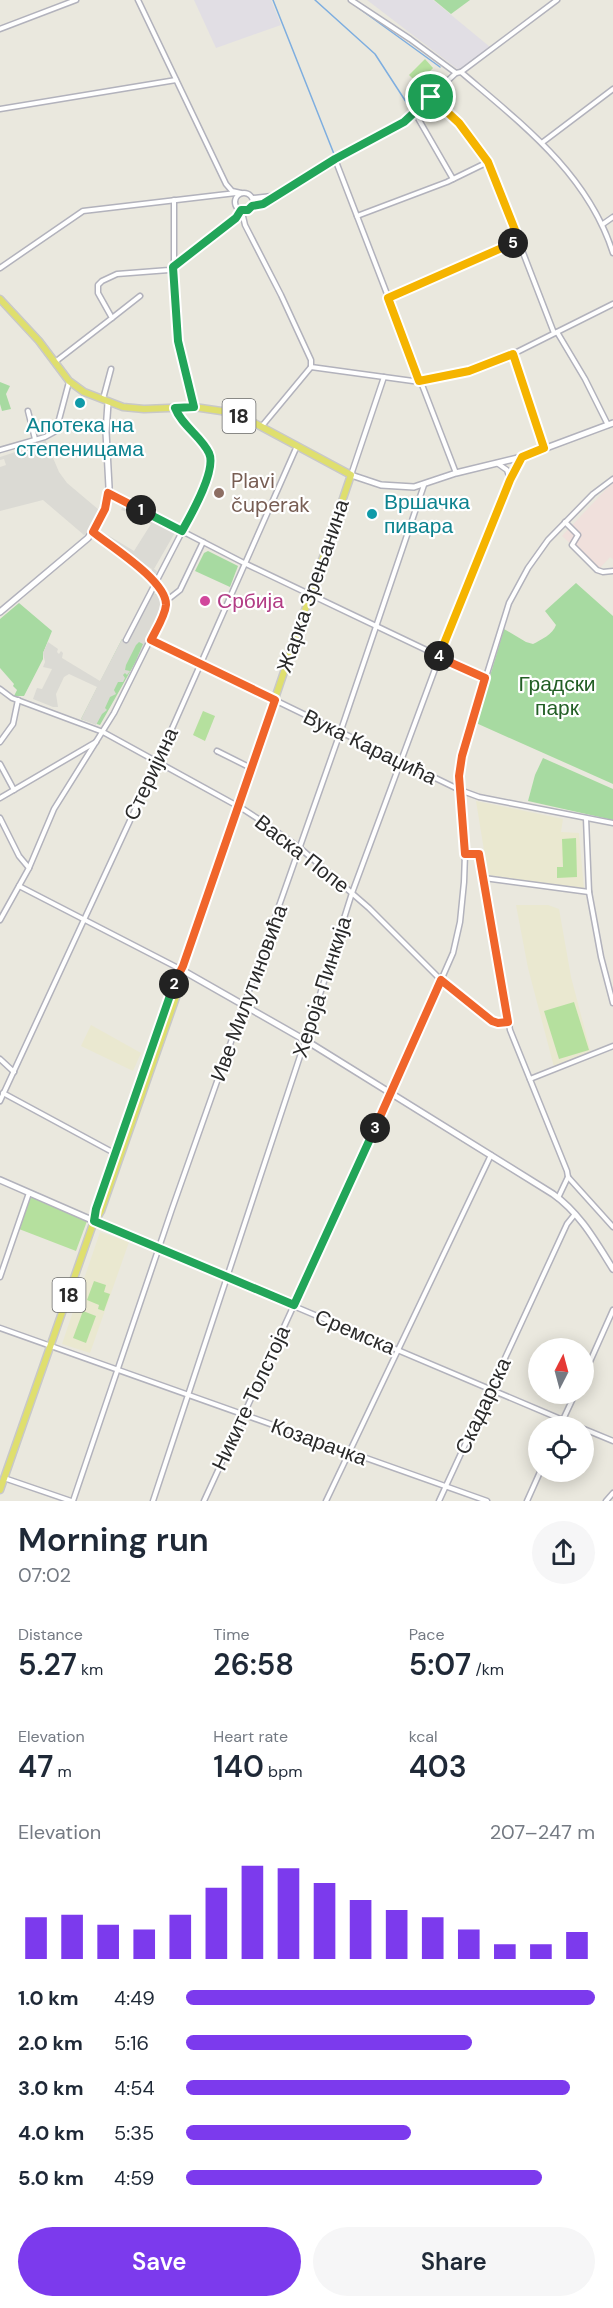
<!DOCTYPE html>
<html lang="en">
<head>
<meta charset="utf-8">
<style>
	body { margin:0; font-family:"DM Sans",sans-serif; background:#f6f6f7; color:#1f2937; height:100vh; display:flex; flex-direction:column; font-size:22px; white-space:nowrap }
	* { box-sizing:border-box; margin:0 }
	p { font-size:20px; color:#747a83 }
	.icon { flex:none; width:33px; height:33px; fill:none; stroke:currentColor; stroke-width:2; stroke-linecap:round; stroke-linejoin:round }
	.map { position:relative; height:1501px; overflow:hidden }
	.side { display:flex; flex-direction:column; background:#fff; flex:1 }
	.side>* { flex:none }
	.needle { width:39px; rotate:6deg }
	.buttons { position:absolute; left:528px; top:1338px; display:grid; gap:12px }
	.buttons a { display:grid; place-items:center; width:66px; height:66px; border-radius:50%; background:#fff; box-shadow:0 3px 15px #0003; font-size:30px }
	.pin { position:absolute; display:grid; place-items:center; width:51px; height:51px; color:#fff; margin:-26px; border:3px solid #fff; border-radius:50%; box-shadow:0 2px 6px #0007 }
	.km { position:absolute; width:30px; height:30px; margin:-15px; border-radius:50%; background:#222; color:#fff; font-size:16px; line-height:30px; text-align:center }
	.round { display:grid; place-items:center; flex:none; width:63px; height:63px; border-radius:32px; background:#f6f6f7 }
	.headline { display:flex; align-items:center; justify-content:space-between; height:102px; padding:0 18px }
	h1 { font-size:33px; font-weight:600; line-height:45px }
	.figures { display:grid; grid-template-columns:repeat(3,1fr); gap:9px; height:102px; padding:6px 18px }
	.figures div { display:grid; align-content:center }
	.figures b { font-size:30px; font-weight:600 }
	.figures small { font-size:16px; font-weight:400 }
	.figures p { font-size:16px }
	.chart { height:168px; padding:12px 18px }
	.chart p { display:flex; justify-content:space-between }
	.chart svg { width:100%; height:108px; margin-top:6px; stroke:#7c3aed; stroke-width:6 }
	.action { display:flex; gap:12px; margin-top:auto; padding:12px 18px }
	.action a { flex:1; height:69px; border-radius:36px; background:#7c3aed; color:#fff; font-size:24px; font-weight:600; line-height:69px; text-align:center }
	.action a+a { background:#f6f6f7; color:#1f2937 }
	ul { padding:0 18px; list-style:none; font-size:20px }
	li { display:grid; grid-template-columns:96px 72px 1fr; align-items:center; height:45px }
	li i { height:15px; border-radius:8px; background:#7c3aed }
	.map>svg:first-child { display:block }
	.industrial { fill:#e1dee4 }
	.education { fill:#eae8d0 }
	.medical { fill:#f0e0dc }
	.green { fill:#a7daa1 }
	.pitch { fill:#b5e09e }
	.plaza { fill:#dbdad4 }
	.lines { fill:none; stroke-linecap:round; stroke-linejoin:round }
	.stream { stroke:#7eaee0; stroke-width:1.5 }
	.street-casing { stroke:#b2b2bc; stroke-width:7 }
	.secondary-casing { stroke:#b2b2bc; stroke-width:8 }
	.primary-casing { stroke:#c8c8c8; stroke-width:9 }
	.street { stroke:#fff; stroke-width:4 }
	.secondary { stroke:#fff; stroke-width:5 }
	.primary { stroke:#dfdf6e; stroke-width:6 }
	.split-1-casing { stroke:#fff; stroke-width:12 }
	.split-2-casing { stroke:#fff; stroke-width:12 }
	.split-3-casing { stroke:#fff; stroke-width:12 }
	.split-4-casing { stroke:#fff; stroke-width:12 }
	.split-5-casing { stroke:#fff; stroke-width:12 }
	.split-6-casing { stroke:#fff; stroke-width:12 }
	.split-1 { stroke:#22a559; stroke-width:8 }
	.split-2 { stroke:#f0652b; stroke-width:8 }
	.split-3 { stroke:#22a559; stroke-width:8 }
	.split-4 { stroke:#f0652b; stroke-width:8 }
	.split-5 { stroke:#f5b400; stroke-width:8 }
	.split-6 { stroke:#f5b400; stroke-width:8 }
	.culture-dot { fill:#0f9aa8; stroke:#fff; stroke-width:2 }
	.education-dot { fill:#8d6e63; stroke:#fff; stroke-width:2 }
	.hotel-dot { fill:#d1479c; stroke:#fff; stroke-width:2 }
	.labels { text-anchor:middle; stroke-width:4.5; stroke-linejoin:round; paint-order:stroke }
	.shield { fill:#fff; stroke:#6a6a6a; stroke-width:1.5 }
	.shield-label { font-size:20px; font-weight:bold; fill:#2a2a2a }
	.culture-label { font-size:21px; fill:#0d838f; stroke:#fff }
	.education-label { font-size:21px; fill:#785e54; stroke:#fff; text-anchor:start }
	.street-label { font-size:21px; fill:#2a2a2a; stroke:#fff }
	.hotel-label { font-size:21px; fill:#b23c85; stroke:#fff; text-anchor:start }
	.park-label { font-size:21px; fill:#235f25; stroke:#fff }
</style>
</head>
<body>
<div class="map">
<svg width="613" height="1501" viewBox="0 0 613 1501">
	<rect width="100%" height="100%" fill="#eae8de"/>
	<g class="industrial">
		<path d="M 194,0 L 271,0 L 281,25 L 216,48 Z"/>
		<path d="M 367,0 L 433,0 L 490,47 L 460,71 Z"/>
	</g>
	<g class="education">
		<path d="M 476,801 L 563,819 L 561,832 L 579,833 L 584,889 L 488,875 Z"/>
		<path d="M 516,905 L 548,905 L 559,909 L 571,977 L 591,1053 L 554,1067 L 528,968 Z"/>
		<path d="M 91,1025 L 141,1053 L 133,1071 L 81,1046 Z"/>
		<path d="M 100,1232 L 129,1242 L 90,1353 L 62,1344 Z"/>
	</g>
	<path class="medical" d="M 613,482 L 613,559 L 610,557 L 599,569 L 562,536 Z"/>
	<g class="green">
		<path d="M 434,0 L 470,0 L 451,14 Z"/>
		<path d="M 0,382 L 10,386 L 6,394 L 11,409 L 2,411 L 0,404 Z"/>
		<path d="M 208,551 L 238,566 L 230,587 L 195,571 L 204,553 Z"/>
		<path d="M 576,583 L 613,616 L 613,784 L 476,723 L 504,629 L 526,642 L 533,644 C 541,640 553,634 556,625 L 545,611 Z"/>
		<path d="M 152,593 L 158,595 L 162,604 L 161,609 L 137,664 L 135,663 L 100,725 L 81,719 L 122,639 L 126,640 Z"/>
		<path d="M 19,603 L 52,631 L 43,653 L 43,659 L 24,696 L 14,696 L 17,690 L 13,686 L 14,684 L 0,668 L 0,619 Z"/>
		<path d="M 543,758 L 613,789 L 613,820 L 528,801 L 535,775 Z"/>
	</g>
	<g class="pitch">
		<path d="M 425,59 L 433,68 L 418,84 L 409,75 Z"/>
		<path d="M 203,711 L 215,716 L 205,741 L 193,735 Z"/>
		<path d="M 576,838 L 577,877 L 557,878 L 557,867 L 563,867 L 562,839 Z"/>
		<path d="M 574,1002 L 589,1050 L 559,1059 L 544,1011 Z"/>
		<path d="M 31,1197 L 87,1221 L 76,1251 L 19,1229 Z"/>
		<path d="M 94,1281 L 106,1285 L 104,1292 L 110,1294 L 104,1311 L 98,1309 L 99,1305 L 87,1300 Z"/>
		<path d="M 83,1311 L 96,1316 L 86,1343 L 73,1338 Z"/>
	</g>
	<g class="plaza">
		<path d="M 45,439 L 59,472 L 67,483 L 99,510 L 90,530 L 84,535 L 43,500 L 0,511 L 0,467 L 6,465 L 4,459 L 0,460 L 0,457 L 31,447 L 30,443 Z"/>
		<path d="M 125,502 L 177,529 L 154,569 L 157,571 L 156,574 L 151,573 L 152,569 L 133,557 L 131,559 L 100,534 L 101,531 L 134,551 L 151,524 L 136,517 L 136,515 L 121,510 Z"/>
		<path d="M 152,593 L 158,595 L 162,604 L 152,630 L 137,664 L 135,663 L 143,644 L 139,642 L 136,645 L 126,665 L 125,670 L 130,671 L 127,675 L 125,673 L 123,675 L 125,678 L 123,682 L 118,682 L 114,690 L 116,694 L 110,697 L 105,708 L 107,710 L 102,714 L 96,725 L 81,719 L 97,687 L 69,674 L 64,677 L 56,694 L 58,707 L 53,707 L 33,699 L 37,688 L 42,689 L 52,669 L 43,667 L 45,662 L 43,653 L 48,642 L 58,649 L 57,652 L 59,654 L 61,651 L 63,653 L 62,658 L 100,681 L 122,639 L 126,640 Z"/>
	</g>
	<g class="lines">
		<g class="stream">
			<path d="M 273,0 L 334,154"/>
			<path d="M 315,0 L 375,54 L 410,108"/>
			<path d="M 353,4 L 440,67"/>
		</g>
		<defs>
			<g id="street">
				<path d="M 138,0 L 226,184 L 232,191 L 241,193"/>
				<path d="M 351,0 L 410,39 L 456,73"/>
				<path d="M 0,29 L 76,0"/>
				<path d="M 461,72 C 522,124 588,174 613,253"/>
				<path d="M 431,97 L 459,123 L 488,162 L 554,333"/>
				<path d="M 0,109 L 176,80"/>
				<path d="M 415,113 L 453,179"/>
				<path d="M 543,142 L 613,89"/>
				<path d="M 335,159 L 456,473"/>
				<circle cx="244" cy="202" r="9"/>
				<path d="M 253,198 L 272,196"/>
				<path d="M 174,200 L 174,305 L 180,353 L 194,406"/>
				<path d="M 253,206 L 263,204 L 335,159 L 404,121 L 456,73 L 461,72 L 557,0"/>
				<path d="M 242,212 L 245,225 L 281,295 L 311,360 L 311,367"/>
				<path d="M 357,216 L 447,182 L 488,162"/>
				<path d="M 603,224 L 613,217"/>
				<path d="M 0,268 L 83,211 L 236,193"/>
				<path d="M 388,298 L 520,240"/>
				<path d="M 112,318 L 140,296"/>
				<path d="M 557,332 L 585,379 L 608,425"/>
				<path d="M 513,354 L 544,448"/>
				<path d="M 55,362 L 112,318 L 98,293 L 98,285 L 102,281 L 117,274 L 169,270 L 236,218 L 241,210"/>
				<path d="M 311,367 L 413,381 L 469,371 L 513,354 L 613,304"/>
				<path d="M 103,399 L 111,369"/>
				<path d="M 28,411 L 35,439"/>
				<path d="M 262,426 L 311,367"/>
				<path d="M 0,450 L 45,437 L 56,431 L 69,382"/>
				<path d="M 497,463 L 507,470 L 510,479"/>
				<path d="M 351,475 L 384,377"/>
				<path d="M 108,493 L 242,562 L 485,678"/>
				<path d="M 565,522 L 578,535 L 572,545 L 597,570 L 603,572 L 613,571"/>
				<path d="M 166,601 L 180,590 L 203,542"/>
				<path d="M 126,640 L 185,526 L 210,469 L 209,453 L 178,416 L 175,408"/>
				<path d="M 151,640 L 460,790 L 479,797 L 613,823"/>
				<path d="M 0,689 L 12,698 L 103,732 L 243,809 L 266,824 L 300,848 L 369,908 L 452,991 L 492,1021 L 498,1023 L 508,1022"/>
				<path d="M 0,742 L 13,724 L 18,700"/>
				<path d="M 217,751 L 251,768"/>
				<path d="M 0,764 L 14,790"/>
				<path d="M 0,798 L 96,742"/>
				<path d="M 0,818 L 19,856 L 29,868"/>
				<path d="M 586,818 L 589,892 L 601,957 L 613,1003"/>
				<path d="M 465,854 L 479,854 L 510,1030 L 567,1171 L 568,1177 L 613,1227"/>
				<path d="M 484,878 L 589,892"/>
				<path d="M 19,886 L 182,970"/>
				<path d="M 0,920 L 29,868 L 54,809 L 114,713 L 166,608 C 168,580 113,549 93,532"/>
				<path d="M 0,1059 L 14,1072"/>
				<path d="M 530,1079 L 613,1046"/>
				<path d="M 3,1093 L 116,1154"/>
				<path d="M 0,1101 L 159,758 L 297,446"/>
				<path d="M 558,1198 L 568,1177"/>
				<path d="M 95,1222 L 577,1426"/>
				<path d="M 0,1277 L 29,1193"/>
				<path d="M 0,1328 L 487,1501"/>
				<path d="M 584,1375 L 613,1310"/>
				<path d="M 560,1426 L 575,1394"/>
				<path d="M 584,1429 L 613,1441"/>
				<path d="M 4,1478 L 71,1501"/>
				<path d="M 73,1501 L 172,1209 L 340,733 L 424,485"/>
				<path d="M 153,1501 L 310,1026 L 352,893 L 461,599 L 496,510 L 522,457"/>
				<path d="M 204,1501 L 394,1087 L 453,953 L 460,922 L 464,882 L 465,854 L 458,776 L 471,725 L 509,603 L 528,568 L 548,540 L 593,494 L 613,479"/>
				<path d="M 326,1501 L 491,1155"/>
				<path d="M 439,1501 L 567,1224 L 575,1214"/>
				<path d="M 527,1501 L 540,1472"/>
				<path d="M 606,1501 L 613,1493"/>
			</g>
			<g id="secondary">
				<path d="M 351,475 L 381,485 L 414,487 L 456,473 L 522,457 L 613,423"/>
				<path d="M 0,612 L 88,538 L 101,519 L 108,498 L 109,487 L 106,432 L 108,403"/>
				<path d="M 182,970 L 310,1043 L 553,1194 C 580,1213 596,1242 613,1269"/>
				<path d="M 0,1180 L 94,1221"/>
			</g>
			<g id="primary">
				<path d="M 0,299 L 39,341 L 69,381 L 84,392 L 123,407 L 144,409 L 194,407 L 228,412 L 247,419 L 351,475 L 202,913 L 182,970 L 175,981 L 96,1209 L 94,1221 L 0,1490"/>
				<path d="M 95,1221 L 101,1211 L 181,983 L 182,971"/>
			</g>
		</defs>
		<use href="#street" class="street-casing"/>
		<use href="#secondary" class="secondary-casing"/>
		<use href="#primary" class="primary-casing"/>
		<use href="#street" class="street"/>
		<use href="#secondary" class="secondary"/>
		<use href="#primary" class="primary"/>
	</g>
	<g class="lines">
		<defs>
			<path id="split-1" d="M 141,510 L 182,531 C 191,515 217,470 209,453 C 201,436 182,426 175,408 L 194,407 L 178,341 L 173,267 L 236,218 L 241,210 L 248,210 L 252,206 L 263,204 L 335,159 L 404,122 L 431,97"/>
			<path id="split-2" d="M 141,510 L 108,493 L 105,509 L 93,532 C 110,546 167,581 166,605 C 165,616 156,630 151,640 L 275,700 L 183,966 L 174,984"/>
			<path id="split-3" d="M 174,984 L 96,1209 L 94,1221 L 294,1305 L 375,1128"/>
			<path id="split-4" d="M 375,1128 L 441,980 L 492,1021 L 498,1023 L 508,1022 L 479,854 L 465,854 L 459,776 L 462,756 L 485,678 L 438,657 L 439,656"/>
			<path id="split-5" d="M 439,656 L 510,480 L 522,457 L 544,448 L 513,354 L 469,371 L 419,381 L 388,298 L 513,243"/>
			<path id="split-6" d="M 431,97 L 459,123 L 488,162 L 519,240 L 513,243"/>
		</defs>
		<use href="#split-1" class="split-1-casing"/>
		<use href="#split-2" class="split-2-casing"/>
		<use href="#split-3" class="split-3-casing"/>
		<use href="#split-4" class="split-4-casing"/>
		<use href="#split-5" class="split-5-casing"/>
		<use href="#split-6" class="split-6-casing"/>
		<use href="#split-1" class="split-1"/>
		<use href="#split-2" class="split-2"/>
		<use href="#split-3" class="split-3"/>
		<use href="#split-4" class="split-4"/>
		<use href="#split-5" class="split-5"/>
		<use href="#split-6" class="split-6"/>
	</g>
	<g class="culture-dot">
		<circle cx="80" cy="403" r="6"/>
		<circle cx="372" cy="514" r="6"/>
	</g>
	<circle class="education-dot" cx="219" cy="493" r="6"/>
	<circle class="hotel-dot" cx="205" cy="601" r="6"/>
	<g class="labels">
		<g class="shield">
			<rect x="222.5" y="399" width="33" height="34" rx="4.5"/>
			<rect x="52.5" y="1278" width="33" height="34" rx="4.5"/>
		</g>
		<g class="shield-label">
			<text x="239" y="423">18</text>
			<text x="69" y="1302">18</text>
		</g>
		<g class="culture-label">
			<text x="80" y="432">Апотека на<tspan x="80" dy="24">степеницама</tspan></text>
			<text x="384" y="509" text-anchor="start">Вршачка<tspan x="384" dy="24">пивара</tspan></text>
		</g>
		<g class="education-label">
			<text x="231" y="488">Plavi<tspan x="231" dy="24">čuperak</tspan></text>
		</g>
		<g class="street-label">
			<text transform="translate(313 586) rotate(-71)" y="7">Жарка Зрењанина</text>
			<text transform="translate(370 747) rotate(26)" y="7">Вука Караџића</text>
			<text transform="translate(151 774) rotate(-65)" y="7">Стеријина</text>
			<text transform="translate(302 854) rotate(38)" y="7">Васка Попе</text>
			<text transform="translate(322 987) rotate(-72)" y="7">Хероја Пинкија</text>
			<text transform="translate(249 993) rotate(-70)" y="7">Иве Милутиновића</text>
			<text transform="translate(355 1332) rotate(23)" y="7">Сремска</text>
			<text transform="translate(251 1398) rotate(-65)" y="7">Никите Толстоја</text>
			<text transform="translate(483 1406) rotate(-65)" y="7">Скадарска</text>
			<text transform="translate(319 1442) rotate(20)" y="7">Козарачка</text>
		</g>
		<g class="hotel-label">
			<text x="217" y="608">Србија</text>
		</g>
		<g class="park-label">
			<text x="557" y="691">Градски<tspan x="557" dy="24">парк</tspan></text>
		</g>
	</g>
</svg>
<div class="buttons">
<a><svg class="needle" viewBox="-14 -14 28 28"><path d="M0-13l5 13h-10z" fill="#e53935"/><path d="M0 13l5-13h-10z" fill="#747a83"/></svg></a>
<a><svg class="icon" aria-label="locate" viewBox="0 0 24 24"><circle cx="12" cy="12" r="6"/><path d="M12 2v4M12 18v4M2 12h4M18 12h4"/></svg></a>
</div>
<div class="pin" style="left:431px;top:97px;background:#1e9e55"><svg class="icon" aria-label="arrive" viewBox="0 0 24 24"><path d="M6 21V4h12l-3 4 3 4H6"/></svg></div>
<b class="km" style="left:141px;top:510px">1</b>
<b class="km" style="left:174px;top:984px">2</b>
<b class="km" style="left:375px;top:1128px">3</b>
<b class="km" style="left:439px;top:656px">4</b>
<b class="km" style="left:513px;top:243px">5</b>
</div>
<section class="side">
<div class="headline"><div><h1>Morning run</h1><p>07:02</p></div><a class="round"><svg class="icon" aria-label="share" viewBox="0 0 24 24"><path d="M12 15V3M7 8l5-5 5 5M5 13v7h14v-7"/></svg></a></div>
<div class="figures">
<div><p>Distance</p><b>5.27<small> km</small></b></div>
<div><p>Time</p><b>26:58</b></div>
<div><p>Pace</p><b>5:07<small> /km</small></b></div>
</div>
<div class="figures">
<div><p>Elevation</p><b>47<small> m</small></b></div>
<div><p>Heart rate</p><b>140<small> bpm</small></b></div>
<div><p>kcal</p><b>403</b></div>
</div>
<div class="chart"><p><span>Elevation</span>207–247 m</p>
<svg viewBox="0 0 160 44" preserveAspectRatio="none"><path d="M5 44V27M15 44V26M25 44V30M35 44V32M45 44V26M55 44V15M65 44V6M75 44V7M85 44V13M95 44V20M105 44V24M115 44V27M125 44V32M135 44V38M145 44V38M155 44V33"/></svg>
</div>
<ul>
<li><b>1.0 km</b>4:49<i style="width:100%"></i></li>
<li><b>2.0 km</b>5:16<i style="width:70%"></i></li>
<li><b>3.0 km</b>4:54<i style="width:94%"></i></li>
<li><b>4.0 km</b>5:35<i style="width:55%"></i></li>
<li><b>5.0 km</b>4:59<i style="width:87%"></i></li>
</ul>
<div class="action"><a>Save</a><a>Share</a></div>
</section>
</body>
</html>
